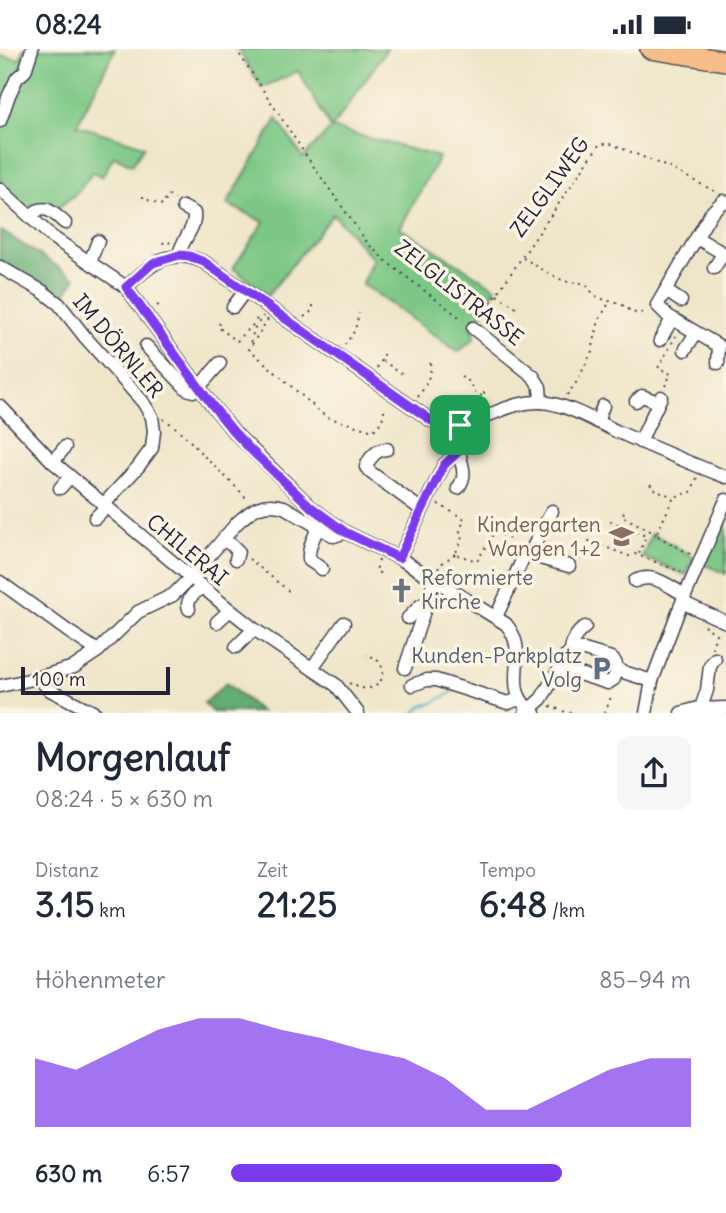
<!DOCTYPE html>
<html lang="de">
<head>
<meta charset="utf-8">
<style>
	body { margin:0; font-family:Delius,sans-serif; background:#f6f6f7; color:#1f2937; height:100vh; display:flex; flex-direction:column; font-size:26px; white-space:nowrap }
	* { box-sizing:border-box; margin:0 }
	p { font-size:23px; color:#747a83 }
	.icon { flex:none; width:38px; height:38px; fill:none; stroke:currentColor; stroke-width:2; stroke-linecap:round; stroke-linejoin:round }
	.map { position:relative; height:664px; overflow:hidden }
	.side { display:flex; flex-direction:column; background:#fff; flex:1 }
	.side>* { flex:none }
	.scale { position:absolute; left:21px; bottom:18px; width:149px; box-sizing:border-box; padding-left:7px; border:4px solid #22223b; border-top:0; font-size:19px; line-height:24px; white-space:nowrap; color:#22223b; -webkit-text-stroke:5px #fcf5e5; paint-order:stroke }
	.pin { position:absolute; display:grid; place-items:center; width:60px; height:60px; color:#fff; margin:-30px; border-radius:14px; box-shadow:0 4px 10px #0006 }
	.round { display:grid; place-items:center; flex:none; width:74px; height:74px; border-radius:14px; background:#f6f6f7 }
	.summary { display:flex; align-items:center; justify-content:space-between; height:119px; padding:0 35px }
	h1 { font-size:38px; font-weight:700; line-height:52px }
	.stats { display:grid; grid-template-columns:repeat(3,1fr); gap:10px; height:119px; padding:7px 35px }
	.stats div { display:grid; align-content:center }
	.stats b { font-size:35px; font-weight:700 }
	.stats small { font-size:19px; font-weight:400 }
	.stats p { font-size:19px }
	.chart { height:196px; padding:14px 35px }
	.chart p { display:flex; justify-content:space-between }
	.chart svg { width:100%; height:126px; margin-top:7px; fill:#7c3aed; opacity:.7 }
	ul { padding:0 35px; list-style:none; font-size:23px }
	li { display:grid; grid-template-columns:112px 84px 1fr; align-items:center; height:52px }
	li i { height:18px; border-radius:9px; background:#7c3aed }
	.status { display:flex; justify-content:space-between; align-items:center; height:49px; padding:0 35px; background:#fff; direction:ltr }
	.status svg { height:19px; fill:currentColor }
	.map>svg:first-child { display:block }
	.green { fill:#7bc785; stroke:#4e7460; stroke-width:2 }
	.forest { fill:#64ac72; stroke:#436756; stroke-width:2 }
	.lines { fill:none; stroke-linecap:round; stroke-linejoin:round }
	.stream { stroke:#3aabb5; stroke-width:2.5 }
	.minor-casing { stroke:#413f50; stroke-width:15 }
	.highway-casing { stroke:#413f50; stroke-width:22 }
	.path { stroke:#413f50; stroke-width:2; stroke-dasharray:2 5; stroke-linecap:butt }
	.minor { stroke:#fff; stroke-width:12 }
	.highway { stroke:#f7bd88; stroke-width:19 }
	.route-casing { stroke:#fff; stroke-width:14 }
	.route { stroke:#7c3aed; stroke-width:9 }
	.labels { text-anchor:middle; stroke-width:7; stroke-linejoin:round; paint-order:stroke }
	.street-label { font-size:21px; fill:#22223b; stroke:#fcf5e5 }
	.education-label { font-size:21px; fill:#785e54; stroke:#fcf5e5; text-anchor:end }
	.worship-label { font-size:21px; fill:#5b616d; stroke:#fcf5e5; text-anchor:start }
	.service-label { font-size:21px; fill:#4e5e75; stroke:#fcf5e5; text-anchor:end }
</style>
</head>
<body>
<div class="status"><b>08:24</b><svg viewBox="0 0 49 12"><path d="M0 12V9h3v3zM5 12V6h3v6zM10 12V3h3v9zM15 12V0h3v12zM26 1h20v11H26zM47 4h2v5h-2z"/></svg></div>
<div class="map">
<svg width="726" height="664" viewBox="0 0 726 664">
	<rect width="100%" height="100%" fill="#fcf5e5"/>
	<filter id="ink" filterUnits="userSpaceOnUse"><feTurbulence type="fractalNoise" baseFrequency=".0143" numOctaves="2"/><feDisplacementMap in="SourceGraphic" scale="14" xChannelSelector="R" yChannelSelector="G"/><feConvolveMatrix kernelMatrix="1 2 1 2 8 2 1 2 1" color-interpolation-filters="sRGB"/></filter>
	<filter id="wash" filterUnits="userSpaceOnUse"><feTurbulence type="fractalNoise" baseFrequency=".00686" numOctaves="4" result="noise"/><feDisplacementMap in="SourceGraphic" scale="28" xChannelSelector="R" yChannelSelector="G"/><feGaussianBlur stdDeviation="1.57" result="paint"/><feColorMatrix in="noise" values="0 0 0 0 0 0 0 0 0 0 0 0 0 0 0 0 0 1.4 0 .05"/><feComposite in="paint" operator="in"/></filter>
	<g filter="url(#wash)">
		<rect width="100%" height="100%" fill="#efe6c9"/>
		<g class="green">
			<path d="M 23,0 L 115,0 L 77,76 L 144,97 L 132,116 L 114,107 L 102,128 L 93,123 L 78,143 L 58,159 L 32,156 L 28,164 L 0,140 L 0,7 L 21,10 Z"/>
			<path d="M 238,0 L 387,0 L 332,79 L 439,108 L 400,179 L 496,239 L 472,281 L 475,284 L 475,289 L 458,303 L 362,235 L 373,210 L 333,165 L 268,246 L 233,219 L 264,173 L 227,155 L 277,70 L 303,109 L 331,79 L 298,22 L 262,39 Z"/>
			<path d="M 726,459 L 726,525 L 703,515 Z"/>
			<path d="M 652,484 L 694,508 L 686,526 L 642,508 Z"/>
		</g>
		<g class="forest">
			<path d="M 0,181 L 76,229 L 62,249 L 48,237 L 17,224 L 0,214 Z"/>
			<path d="M 226,634 L 261,663 L 212,663 L 204,654 Z"/>
		</g>
		<g class="lines">
			<path class="stream" d="M 415,664 L 422,657 L 433,654 L 454,642"/>
		</g>
	</g>
	<g filter="url(#ink)">
		<g class="lines">
			<defs>
				<g id="minor">
					<path d="M 0,72 L 9,46 L 17,29 L 25,22 L 32,0"/>
					<path d="M 0,140 L 52,188 L 126,238 L 212,356 L 233,382 L 311,458 L 345,483 L 399,509 L 506,575 C 533,607 497,639 534,664"/>
					<path d="M 30,167 C 45,153 52,163 65,174"/>
					<path d="M 697,189 L 726,206"/>
					<path d="M 179,206 C 181,191 196,180 194,164 L 183,158"/>
					<path d="M 90,213 L 98,192"/>
					<path d="M 0,218 L 42,242 L 59,255 L 85,288 L 143,353 L 152,368 L 154,382 L 152,399 L 138,418 L 103,456"/>
					<path d="M 714,219 L 723,205"/>
					<path d="M 126,238 C 151,216 169,197 204,213 L 432,372 C 470,386 502,351 541,353 C 567,355 593,371 616,382 C 652,398 689,414 726,428"/>
					<path d="M 666,242 L 681,252"/>
					<path d="M 233,258 L 245,242"/>
					<path d="M 473,279 L 533,327 L 540,338 L 541,353"/>
					<path d="M 660,291 L 672,270"/>
					<path d="M 146,297 L 187,340 L 193,342 L 199,338 L 220,314"/>
					<path d="M 719,297 L 668,267 L 657,256 L 711,164 L 723,152 L 726,153"/>
					<path d="M 685,301 L 696,284"/>
					<path d="M 718,314 L 719,297"/>
					<path d="M 636,352 L 642,347 L 658,353"/>
					<path d="M 0,357 L 53,413 L 230,561 L 254,580 L 336,636 L 358,664"/>
					<path d="M 597,373 L 603,357"/>
					<path d="M 640,393 L 661,348"/>
					<path d="M 387,400 C 377,400 369,409 366,418 L 370,423 L 422,461"/>
					<path d="M 53,413 L 65,398"/>
					<path d="M 60,439 L 70,428"/>
					<path d="M 458,439 C 469,424 460,416 459,400 C 459,392 460,383 460,376"/>
					<path d="M 95,469 L 106,458"/>
					<path d="M 319,478 C 313,489 308,499 309,511 L 322,520"/>
					<path d="M 223,491 L 232,496 L 238,502 L 236,510"/>
					<path d="M 529,506 L 552,462"/>
					<path d="M 399,509 L 444,416 L 459,402"/>
					<path d="M 635,532 C 654,523 668,537 685,546"/>
					<path d="M 0,533 L 69,583 L 98,602"/>
					<path d="M 683,551 L 688,556 L 726,573"/>
					<path d="M 189,560 C 185,550 195,544 202,538"/>
					<path d="M 496,568 L 525,505 L 569,517"/>
					<path d="M 408,569 L 420,557 L 427,553"/>
					<path d="M 217,573 L 230,561"/>
					<path d="M 236,598 L 254,580"/>
					<path d="M 571,602 C 572,591 576,585 585,578"/>
					<path d="M 312,619 L 344,574"/>
					<path d="M 405,619 L 432,538 L 436,532"/>
					<path d="M 617,621 L 652,632"/>
					<path d="M 38,629 L 50,641 L 95,664"/>
					<path d="M 412,636 L 427,631 L 436,631 L 508,654 L 519,650"/>
					<path d="M 0,637 L 33,630 L 74,618 L 98,602 L 138,563 L 173,546 L 190,529 L 237,474 C 252,460 263,452 284,458 L 334,487 L 345,483"/>
					<path d="M 701,659 L 707,641 L 710,617 L 715,610"/>
					<path d="M 525,664 L 541,650 L 560,619 L 564,609 L 575,601 L 584,601 L 611,609 L 615,613 L 617,618 L 614,630 L 608,634 L 560,619"/>
					<path d="M 646,664 L 652,632 L 678,563 L 726,451"/>
					<path d="M 681,664 L 695,660 L 726,659"/>
				</g>
				<path id="highway" d="M 650,0 L 726,12"/>
			</defs>
			<use href="#minor" class="minor-casing"/>
			<use href="#highway" class="highway-casing"/>
			<g class="path">
				<path d="M 236,0 L 309,111 L 369,196 L 387,213 L 463,271"/>
				<path d="M 143,147 L 143,149 L 161,156 L 163,151 L 166,152 L 169,147 L 175,150"/>
				<path d="M 163,193 L 164,195 L 171,193"/>
				<path d="M 523,209 C 536,216 554,229 568,233 C 573,234 579,233 584,235 C 590,238 591,244 596,247 C 602,251 610,252 617,254 C 630,257 630,269 647,262"/>
				<path d="M 497,246 L 518,260"/>
				<path d="M 157,257 L 162,254"/>
				<path d="M 304,268 L 312,262 L 314,253"/>
				<path d="M 268,270 L 249,300 L 326,368 L 373,382 L 382,372 L 385,357"/>
				<path d="M 479,271 L 599,96 L 609,94 L 672,120 L 716,143"/>
				<path d="M 220,274 L 218,278 L 237,292 L 252,277 L 259,267"/>
				<path d="M 251,293 L 254,280 L 263,267"/>
				<path d="M 345,296 L 355,281 L 359,264"/>
				<path d="M 383,312 L 401,324 L 403,322"/>
				<path d="M 377,319 L 382,311 L 385,303 L 383,301"/>
				<path d="M 461,328 L 470,333 L 477,346 L 484,347"/>
				<path d="M 665,337 L 671,325 L 658,319 L 676,287"/>
				<path d="M 484,343 L 484,347 L 487,356"/>
				<path d="M 567,346 L 578,331 L 592,302 L 599,271 L 609,254"/>
				<path d="M 418,348 C 425,338 432,326 430,314"/>
				<path d="M 439,362 L 447,362 L 448,359"/>
				<path d="M 163,370 C 182,380 196,400 212,415 C 224,427 236,437 247,450"/>
				<path d="M 651,435 L 650,438 L 673,448"/>
				<path d="M 438,455 L 463,469 L 464,471 L 460,482 L 462,491 L 455,505 L 477,512 L 495,482 L 509,490"/>
				<path d="M 624,463 L 622,467 L 656,485"/>
				<path d="M 610,472 L 646,487 L 639,505"/>
				<path d="M 690,505 L 656,486 L 674,448 L 691,443 L 697,429"/>
				<path d="M 249,510 L 290,543"/>
				<path d="M 379,511 L 376,522 L 383,526"/>
				<path d="M 579,511 L 589,492 L 629,507 L 635,505 L 681,523"/>
				<path d="M 438,520 L 441,515 L 455,505"/>
				<path d="M 704,576 L 716,585 L 712,599"/>
				<path d="M 349,634 C 385,654 395,611 366,606"/>
				<path d="M 550,657 L 568,664"/>
				<path d="M 570,664 L 571,663"/>
				<path d="M 605,664 L 612,645"/>
			</g>
			<use href="#minor" class="minor"/>
			<use href="#highway" class="highway"/>
		</g>
	</g>
	<g class="lines" filter="url(#ink)">
		<defs>
			<path id="route" d="M 179,206 L 189,207 L 204,213 L 432,372 L 447,376 L 460,376 L 459,402 L 444,416 L 399,509 L 345,483 L 311,458 L 252,402 L 233,382 L 212,356 L 126,238 L 153,214 Z"/>
		</defs>
		<use href="#route" class="route-casing"/>
		<use href="#route" class="route"/>
	</g>
	<defs>
		<symbol id="school-bare" viewBox="-9 -9 18 18"><path d="M0-5L7-2L0 1L-7-2ZM-4 1L0 2.5L4 1V4Q0 6-4 4Z" fill="#8d6e63" stroke="#fcf5e5" stroke-width="2.5" paint-order="stroke"/></symbol>
		<symbol id="church-bare" viewBox="-9 -9 18 18"><path d="M-1.2-6h2.4v3.5h3.3v2.4h-3.3V6h-2.4V-.1h-3.3v-2.4h3.3Z" fill="#6b7280" stroke="#fcf5e5" stroke-width="2.5" paint-order="stroke"/></symbol>
		<symbol id="parking-bare" viewBox="-9 -9 18 18"><path d="M-3.5-5.5H1a3.5 3.5 0 0 1 0 7H-1V5.5H-3.5ZM-1-3.4V-.6H.8a1.4 1.4 0 0 0 0-2.8Z" fill="#5c6f8a" stroke="#fcf5e5" stroke-width="2.5" paint-order="stroke"/></symbol>
	</defs>
	<g fill-rule="evenodd">
		<use href="#school-bare" x="604" y="470" width="35" height="35"/>
		<use href="#church-bare" x="384" y="524" width="35" height="35"/>
		<use href="#parking-bare" x="584" y="602" width="35" height="35"/>
	</g>
	<g class="labels">
		<g class="street-label">
			<text transform="translate(550 138) rotate(-54)" y="7">ZELGLIWEG</text>
			<text transform="translate(459 244) rotate(38)" y="7">ZELGLISTRASSE</text>
			<text transform="translate(118 297) rotate(50)" y="7">IM DÖRNLER</text>
			<text transform="translate(187 501) rotate(40)" y="7">CHILERAI</text>
		</g>
		<g class="education-label">
			<text x="601" y="483">Kindergarten<tspan x="601" dy="24">Wangen 1+2</tspan></text>
		</g>
		<g class="worship-label">
			<text x="421" y="536">Reformierte<tspan x="421" dy="24">Kirche</tspan></text>
		</g>
		<g class="service-label">
			<text x="582" y="614">Kunden-Parkplatz<tspan x="582" dy="24">Volg</tspan></text>
		</g>
	</g>
</svg>
<div class="scale">100 m</div>
<div class="pin" style="left:460px;top:376px;background:#1e9e55"><svg class="icon" aria-label="arrive" viewBox="0 0 24 24"><path d="M6 21V4h12l-3 4 3 4H6"/></svg></div>
</div>
<section class="side">
<div class="summary"><div><h1>Morgenlauf</h1><p>08:24 · 5 × 630 m</p></div><a class="round"><svg class="icon" aria-label="share" viewBox="0 0 24 24"><path d="M12 15V3M7 8l5-5 5 5M5 13v7h14v-7"/></svg></a></div>
<div class="stats">
<div><p>Distanz</p><b>3.15<small> km</small></b></div>
<div><p>Zeit</p><b>21:25</b></div>
<div><p>Tempo</p><b>6:48<small> /km</small></b></div>
</div>
<div class="chart"><p><span>Höhenmeter</span>85–94 m</p>
<svg viewBox="0 0 160 44" preserveAspectRatio="none"><path d="M0 44V20L10 24L20 17L30 10L40 6L50 6L60 10L70 13L80 17L90 20L100 27L110 38L120 38L130 31L140 24L150 20L160 20V44z"/></svg>
</div>
<ul>
<li><b>630 m</b>6:57<i style="width:72%"></i></li>
</ul>
</section>
</body>
</html>
